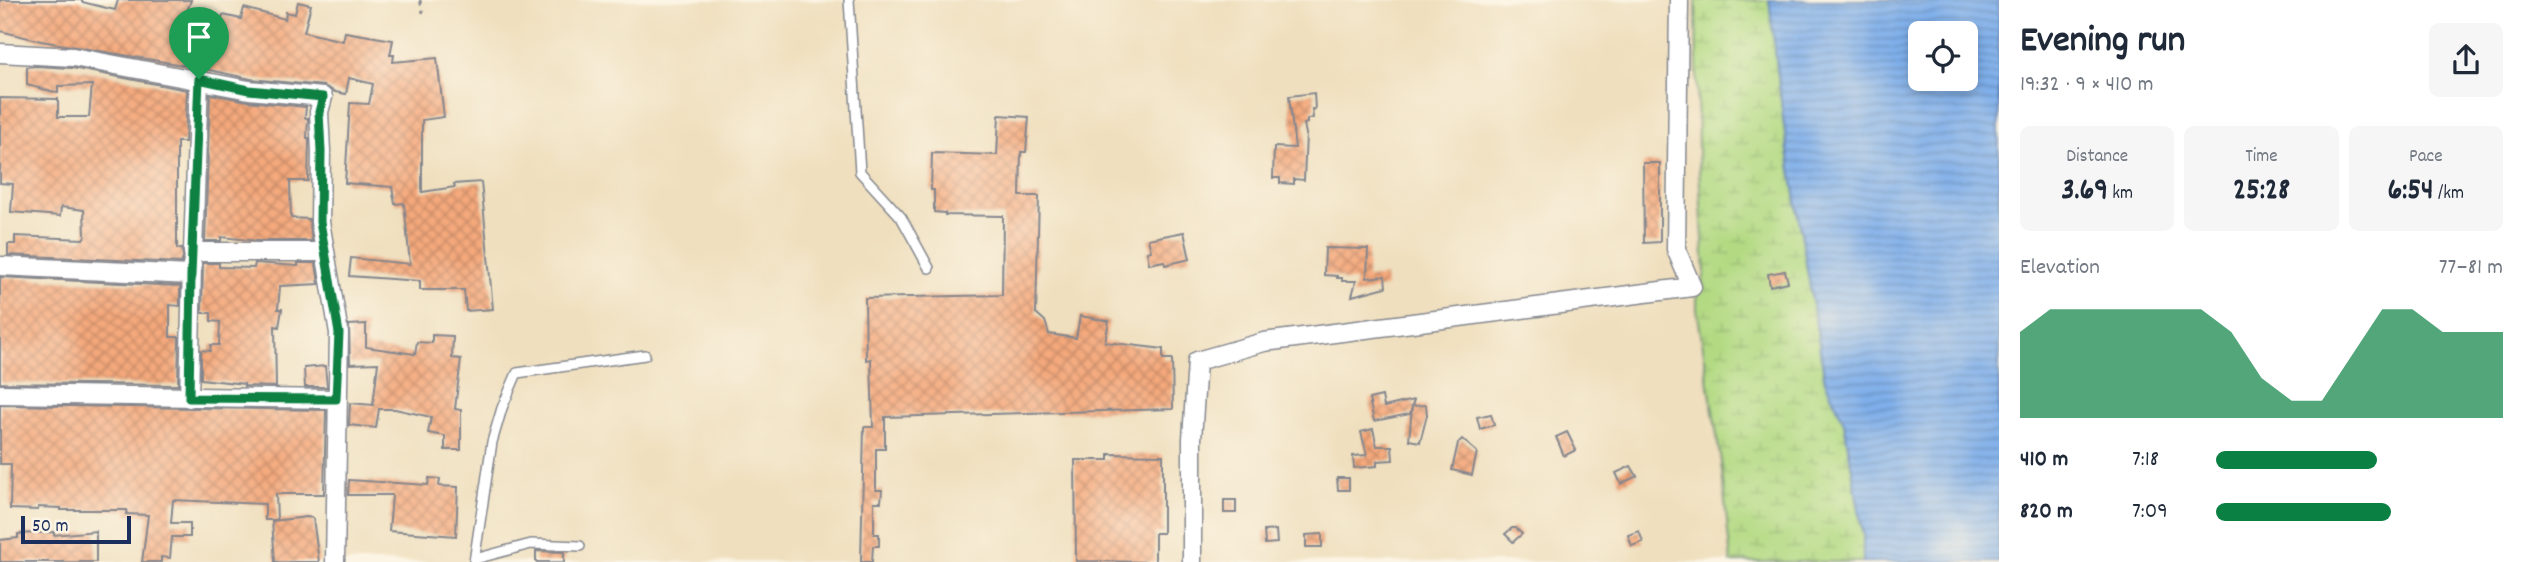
<!DOCTYPE html>
<html lang="en">
<head>
<meta charset="utf-8">
<style>
	body { margin:0; font-family:Dekko,sans-serif; background:#f6f6f7; color:#1f2937; height:100vh; display:flex; flex-direction:column; font-size:26px; white-space:nowrap }
	* { box-sizing:border-box; margin:0 }
	p { font-size:23px; color:#747a83 }
	.icon { flex:none; width:38px; height:38px; fill:none; stroke:currentColor; stroke-width:2; stroke-linecap:round; stroke-linejoin:round }
	.map { position:relative; flex:1; overflow:hidden }
	.side { display:flex; flex-direction:column; background:#fff; width:525px }
	.side>* { flex:none }
	.controls { position:absolute; left:1908px; top:21px; display:grid; gap:14px }
	.controls a { display:grid; place-items:center; width:70px; height:70px; border-radius:10px; background:#fff; box-shadow:0 4px 10px #0003; font-size:35px }
	.scale { position:absolute; left:21px; bottom:18px; width:110px; box-sizing:border-box; padding-left:7px; border:4px solid #1b2f5e; border-top:0; font-size:19px; line-height:24px; white-space:nowrap; color:#1b2f5e; -webkit-text-stroke:5px #fcf5e5; paint-order:stroke }
	.pin { position:absolute; display:grid; place-items:center; width:60px; height:60px; color:#fff; margin:-72px -30px; border-radius:50% 50% 50% 0; rotate:-45deg; box-shadow:0 0 7px #0007 }
	.pin .icon { rotate:45deg }
	.round { display:grid; place-items:center; flex:none; width:74px; height:74px; border-radius:10px; background:#f6f6f7 }
	.headline { display:flex; align-items:center; justify-content:space-between; height:119px; padding:0 21px }
	h1 { font-size:38px; font-weight:700; line-height:52px }
	.figures { display:grid; grid-template-columns:repeat(3,1fr); gap:10px; height:119px; padding:7px 21px }
	.figures div { display:grid; align-content:center; border-radius:10px; background:#f6f6f7; text-align:center }
	.figures b { font-size:30px; font-weight:700 }
	.figures small { font-size:19px; font-weight:400 }
	.figures p { font-size:19px }
	.chart { height:196px; padding:14px 21px }
	.chart p { display:flex; justify-content:space-between }
	.chart svg { width:100%; height:126px; margin-top:7px; fill:#0b8043; opacity:.7 }
	ul { padding:0 21px; list-style:none; font-size:23px }
	li { display:grid; grid-template-columns:112px 84px 1fr; align-items:center; height:52px }
	li i { height:18px; border-radius:9px; background:#0b8043 }
	main { display:flex; flex:1; min-height:0 }
	.map>svg:first-child { display:block }
	.wetland { fill:url(#wetland-marsh); stroke:#678470; stroke-width:2 }
	.water { fill:url(#water-rules); stroke:#4d6fa4; stroke-width:2; fill-rule:evenodd }
	.building { fill:url(#building-cross-hatch) }
	.lines { fill:none; stroke-linecap:round; stroke-linejoin:round }
	.service-casing { stroke:#85878e; stroke-width:12 }
	.minor-casing { stroke:#85878e; stroke-width:21 }
	.path { stroke:#85878e; stroke-width:2.5; stroke-dasharray:5 5; stroke-linecap:butt }
	.service { stroke:#fff; stroke-width:9 }
	.minor { stroke:#fff; stroke-width:18 }
	.route-casing { stroke:#fff; stroke-width:14 }
	.route { stroke:#0b8043; stroke-width:9 }
</style>
</head>
<body>
<main>
<div class="map">
<svg width="1999" height="562" viewBox="0 0 1999 562">
	<defs>
		<pattern id="wetland-marsh" width="20" height="14" patternUnits="userSpaceOnUse" patternTransform="scale(1.75)"><rect width="20" height="14" fill="#b3da83"/><path d="M1 5h8M5 5V1M11 12h8M15 12V8" fill="none" stroke="#99bb74"/></pattern>
		<pattern id="water-rules" width="6" height="5" patternUnits="userSpaceOnUse" patternTransform="scale(1.75)"><rect width="6" height="5" fill="#7fafea"/><path d="M0 2.5h6" fill="none" stroke="#678fc1"/></pattern>
		<pattern id="building-cross-hatch" width="8" height="8" patternUnits="userSpaceOnUse" patternTransform="scale(1.75)"><rect width="8" height="8" fill="#f5a97b"/><path d="M0 0l8 8M0 8l8-8" fill="none" stroke="#c68a68"/></pattern>
	</defs>
	<rect width="100%" height="100%" fill="#fcf5e5"/>
	<filter id="ink" filterUnits="userSpaceOnUse"><feTurbulence type="fractalNoise" baseFrequency=".0143" numOctaves="2"/><feDisplacementMap in="SourceGraphic" scale="14" xChannelSelector="R" yChannelSelector="G"/><feConvolveMatrix kernelMatrix="1 2 1 2 8 2 1 2 1" color-interpolation-filters="sRGB"/></filter>
	<filter id="wash" filterUnits="userSpaceOnUse"><feTurbulence type="fractalNoise" baseFrequency=".00686" numOctaves="4" result="noise"/><feDisplacementMap in="SourceGraphic" scale="28" xChannelSelector="R" yChannelSelector="G"/><feGaussianBlur stdDeviation="1.57" result="paint"/><feColorMatrix in="noise" values="0 0 0 0 0 0 0 0 0 0 0 0 0 0 0 0 0 1.4 0 .05"/><feComposite in="paint" operator="in"/></filter>
	<g filter="url(#wash)">
		<rect width="100%" height="100%" fill="#efdfbe"/>
		<path class="wetland" d="M 1696,0 L 1769,0 L 1784,126 L 1825,381 L 1844,422 L 1863,534 L 1863,562 L 1731,562 L 1721,462 L 1697,309 L 1697,299 L 1705,273 L 1698,152 Z"/>
		<path class="water" d="M 1769,0 L 1999,0 L 1999,562 L 1863,562 L 1863,534 L 1844,422 L 1825,381 L 1784,126 ZM 1920,33 L 1965,33 L 1965,79 L 1920,79 Z"/>
		<g id="blocks">
			<g class="building">
				<path d="M 0,0 L 82,0 L 82,2 L 115,10 L 118,0 L 191,0 L 187,12 L 198,15 L 196,22 L 220,28 L 223,15 L 241,19 L 244,8 L 285,19 L 286,12 L 295,14 L 298,2 L 311,5 L 304,32 L 343,41 L 345,32 L 393,40 L 390,55 L 394,55 L 393,62 L 437,58 L 444,117 L 422,120 L 422,192 L 455,187 L 454,184 L 481,182 L 493,309 L 466,311 L 464,290 L 420,290 L 420,281 L 349,276 L 351,258 L 410,264 L 404,203 L 395,204 L 392,187 L 345,183 L 350,103 L 369,104 L 373,84 L 349,78 L 346,94 L 335,92 L 324,86 L 251,79 L 200,68 L 41,41 L 0,31 Z"/>
				<path d="M 36,66 L 72,68 L 187,90 L 185,142 L 177,142 L 177,249 L 182,249 L 183,258 L 181,263 L 8,255 L 8,244 L 15,244 L 15,236 L 83,239 L 85,236 L 84,210 L 61,207 L 60,216 L 11,212 L 13,184 L 0,183 L 0,98 L 58,99 L 58,117 L 89,117 L 92,85 L 58,86 L 58,93 L 27,85 L 27,67 Z"/>
				<path d="M 1314,93 L 1315,109 L 1312,109 L 1313,118 L 1307,119 L 1307,123 L 1304,124 L 1306,134 L 1304,180 L 1294,179 L 1294,184 L 1280,183 L 1280,178 L 1273,178 L 1274,147 L 1295,148 L 1289,96 Z"/>
				<path d="M 210,94 L 248,101 L 306,107 L 305,118 L 308,118 L 307,138 L 309,138 L 309,142 L 308,181 L 290,181 L 291,218 L 309,219 L 312,241 L 259,241 L 221,237 L 221,241 L 205,241 Z"/>
				<path d="M 999,115 L 1029,117 L 1026,152 L 1021,152 L 1020,196 L 1039,196 L 1036,313 L 1045,321 L 1049,334 L 1076,338 L 1080,316 L 1109,321 L 1105,342 L 1163,349 L 1163,359 L 1172,359 L 1173,409 L 885,417 L 885,449 L 876,449 L 876,490 L 882,490 L 881,502 L 874,502 L 874,534 L 879,534 L 879,546 L 873,546 L 872,562 L 861,562 L 864,427 L 873,427 L 871,359 L 866,360 L 865,298 L 1002,295 L 1003,216 L 945,215 L 945,213 L 934,212 L 934,190 L 931,190 L 932,153 L 997,155 Z"/>
				<path d="M 1643,163 L 1660,163 L 1660,242 L 1644,243 Z"/>
				<path d="M 1184,232 L 1190,259 L 1165,265 L 1164,261 L 1149,264 L 1147,252 L 1151,251 L 1148,239 Z"/>
				<path d="M 1325,248 L 1368,249 L 1367,278 L 1385,276 L 1386,287 L 1352,296 L 1356,281 L 1342,281 L 1342,278 L 1337,278 L 1337,276 L 1324,275 Z"/>
				<path d="M 203,263 L 219,263 L 219,267 L 254,268 L 255,263 L 298,266 L 298,263 L 316,263 L 319,284 L 280,286 L 278,309 L 282,309 L 279,327 L 275,326 L 276,387 L 244,386 L 244,384 L 201,379 L 201,350 L 210,351 L 211,345 L 219,345 L 220,322 L 211,321 L 211,313 L 202,313 Z"/>
				<path d="M 1785,271 L 1788,282 L 1770,286 L 1768,274 Z"/>
				<path d="M 0,277 L 180,286 L 180,306 L 170,305 L 170,337 L 179,337 L 178,385 L 0,383 Z"/>
				<path d="M 366,324 L 366,347 L 415,354 L 417,342 L 432,343 L 432,335 L 453,336 L 452,358 L 461,359 L 455,409 L 461,410 L 461,450 L 445,450 L 445,436 L 428,433 L 431,417 L 395,409 L 379,409 L 376,428 L 349,425 L 350,403 L 373,405 L 378,363 L 350,364 L 349,325 Z"/>
				<path d="M 325,366 L 327,387 L 305,387 L 304,368 Z"/>
				<path d="M 1382,396 L 1384,407 L 1414,400 L 1412,406 L 1426,405 L 1427,415 L 1420,442 L 1409,440 L 1412,407 L 1410,414 L 1374,421 L 1369,399 Z"/>
				<path d="M 0,405 L 326,410 L 324,494 L 276,494 L 277,520 L 265,520 L 265,504 L 173,500 L 171,523 L 190,523 L 190,537 L 172,537 L 170,558 L 161,557 L 161,562 L 142,562 L 148,515 L 126,514 L 127,510 L 61,510 L 61,508 L 38,507 L 38,510 L 10,509 L 11,464 L 0,464 Z"/>
				<path d="M 1491,414 L 1494,425 L 1480,429 L 1477,417 Z"/>
				<path d="M 1373,429 L 1377,446 L 1392,446 L 1393,460 L 1377,461 L 1377,466 L 1354,468 L 1353,456 L 1367,455 L 1361,432 Z"/>
				<path d="M 1567,432 L 1576,450 L 1564,456 L 1556,437 Z"/>
				<path d="M 1462,439 L 1477,452 L 1472,475 L 1452,470 L 1458,443 Z"/>
				<path d="M 1109,454 L 1163,455 L 1163,533 L 1155,533 L 1155,562 L 1076,561 L 1075,460 L 1109,460 Z"/>
				<path d="M 1631,466 L 1637,476 L 1621,484 L 1616,473 Z"/>
				<path d="M 429,478 L 440,479 L 439,486 L 458,487 L 456,536 L 389,531 L 392,495 L 348,495 L 349,480 L 428,485 Z"/>
				<path d="M 1337,478 L 1349,478 L 1349,490 L 1338,490 Z"/>
				<rect x="1224" y="500" width="12" height="13"/>
				<path d="M 307,517 L 313,518 L 319,562 L 275,562 L 272,521 Z"/>
				<path d="M 1512,528 L 1516,528 L 1522,534 L 1513,542 L 1505,534 Z"/>
				<path d="M 1276,530 L 1277,543 L 1265,544 L 1264,531 Z"/>
				<path d="M 96,531 L 96,562 L 0,562 L 0,540 L 18,538 L 18,534 L 54,532 L 54,535 Z"/>
				<path d="M 1639,531 L 1643,542 L 1632,546 L 1628,535 Z"/>
				<path d="M 1322,534 L 1322,547 L 1306,547 L 1306,535 Z"/>
				<path d="M 536,551 L 564,552 L 564,562 L 536,562 Z"/>
			</g>
		</g>
	</g>
	<g filter="url(#ink)">
		<use href="#blocks" fill-opacity="0" stroke="#85878e" stroke-width="2"/>
		<g class="lines">
			<defs>
				<g id="service">
					<path d="M 849,0 L 860,172 L 901,217 L 929,268"/>
					<path d="M 475,559 L 531,544 L 580,546"/>
					<path d="M 474,562 L 492,442 L 502,408 L 517,373 L 645,355"/>
				</g>
				<g id="minor">
					<path d="M 0,53 L 73,57 L 249,90 L 323,97 L 319,112 L 321,151 L 320,222 L 339,333 L 335,562"/>
					<path d="M 199,79 L 193,252 L 324,252"/>
					<path d="M 0,266 L 191,275"/>
					<path d="M 0,394 L 336,399"/>
					<path d="M 189,398 L 192,265"/>
					<path d="M 1192,562 L 1192,439 L 1197,361 L 1264,342 L 1692,287 L 1676,249 L 1679,0"/>
				</g>
			</defs>
			<use href="#service" class="service-casing"/>
			<use href="#minor" class="minor-casing"/>
			<path class="path" d="M 420,0 L 423,13"/>
			<use href="#service" class="service"/>
			<use href="#minor" class="minor"/>
		</g>
	</g>
	<g class="lines" filter="url(#ink)">
		<defs>
			<path id="route" d="M 199,79 L 249,90 L 323,97 L 319,112 L 321,151 L 320,222 L 339,333 L 336,399 L 189,398 L 191,275 Z"/>
		</defs>
		<use href="#route" class="route-casing"/>
		<use href="#route" class="route"/>
	</g>
</svg>
<div class="controls">
<a><svg class="icon" aria-label="locate" viewBox="0 0 24 24"><circle cx="12" cy="12" r="6"/><path d="M12 2v4M12 18v4M2 12h4M18 12h4"/></svg></a>
</div>
<div class="scale">50 m</div>
<div class="pin" style="left:199px;top:79px;background:#1e9e55"><svg class="icon" aria-label="arrive" viewBox="0 0 24 24"><path d="M6 21V4h12l-3 4 3 4H6"/></svg></div>
</div>
<section class="side">
<div class="headline"><div><h1>Evening run</h1><p>19:32 · 9 × 410 m</p></div><a class="round"><svg class="icon" aria-label="share" viewBox="0 0 24 24"><path d="M12 15V3M7 8l5-5 5 5M5 13v7h14v-7"/></svg></a></div>
<div class="figures">
<div><p>Distance</p><b>3.69<small> km</small></b></div>
<div><p>Time</p><b>25:28</b></div>
<div><p>Pace</p><b>6:54<small> /km</small></b></div>
</div>
<div class="chart"><p><span>Elevation</span>77–81 m</p>
<svg viewBox="0 0 160 44" preserveAspectRatio="none"><path d="M0 44V14L10 6L20 6L30 6L40 6L50 6L60 6L70 14L80 30L90 38L100 38L110 22L120 6L130 6L140 14L150 14L160 14V44z"/></svg>
</div>
<ul>
<li><b>410 m</b>7:18<i style="width:56%"></i></li>
<li><b>820 m</b>7:09<i style="width:61%"></i></li>
</ul>
</section>
</main>
</body>
</html>
